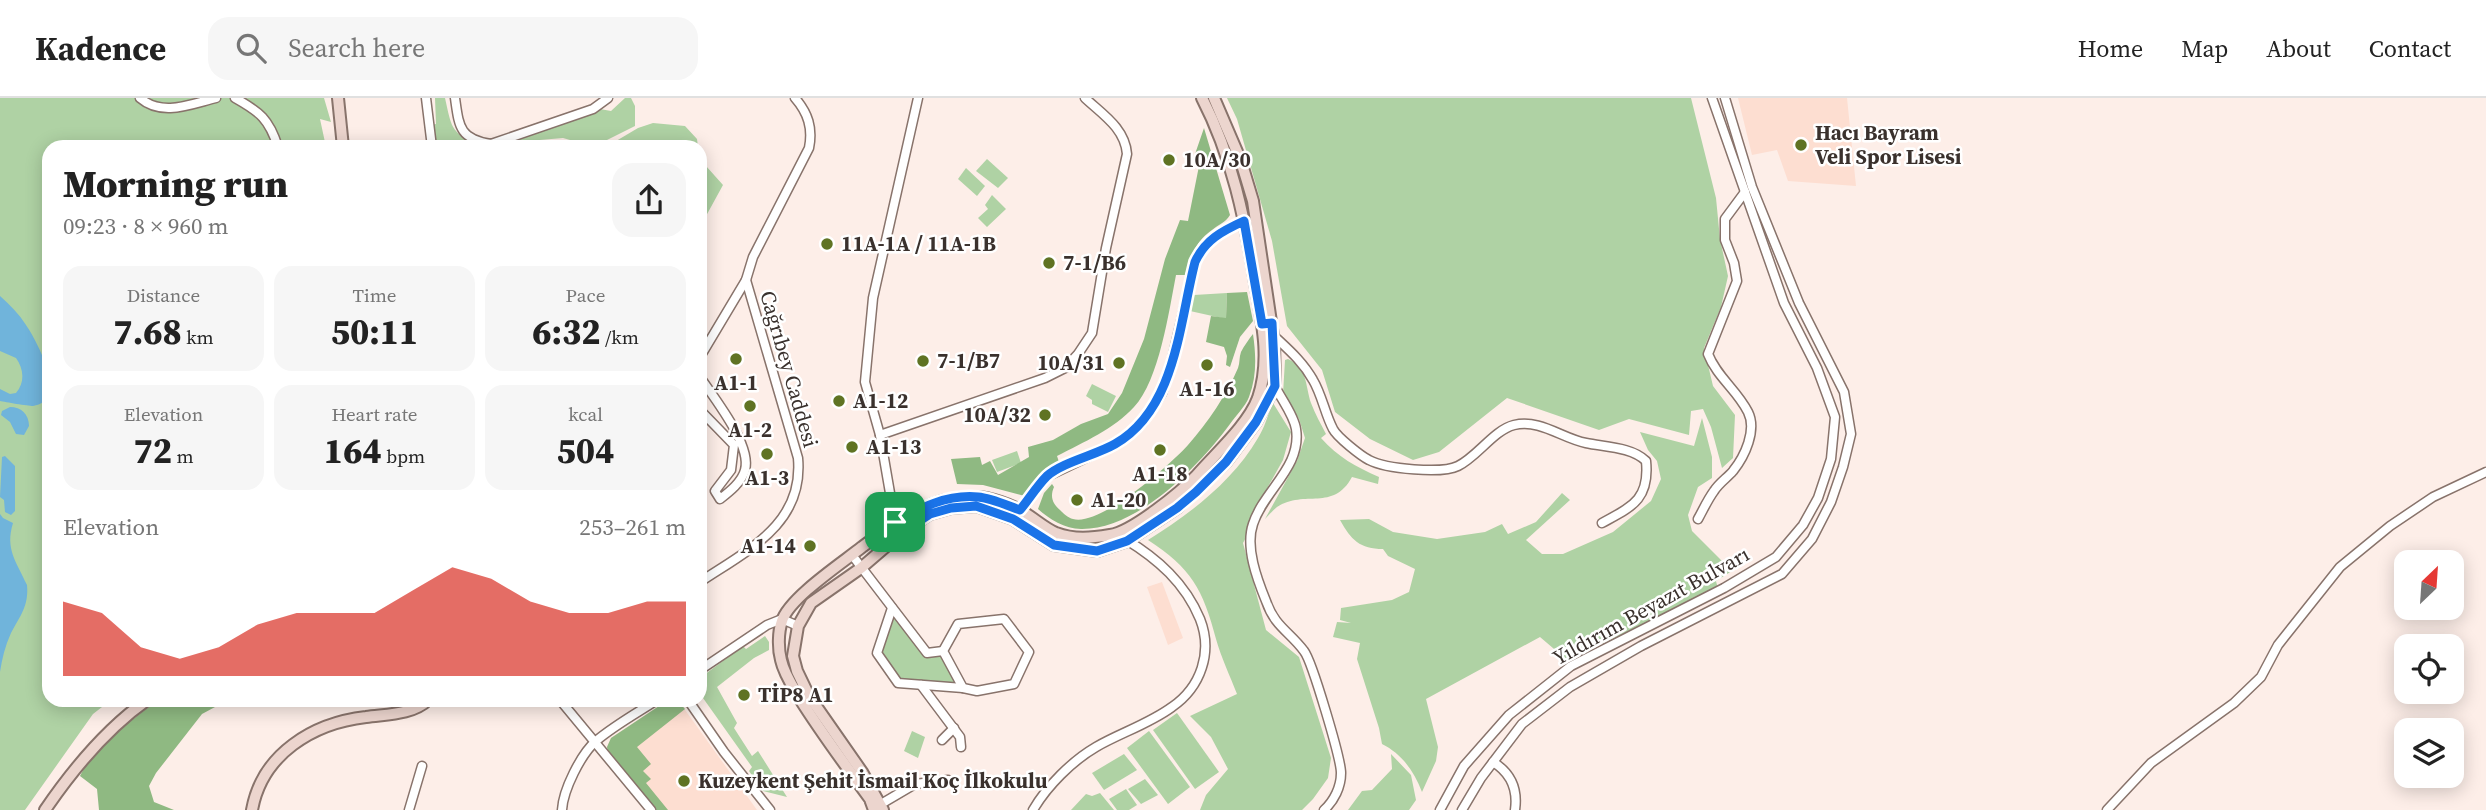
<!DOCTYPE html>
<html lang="en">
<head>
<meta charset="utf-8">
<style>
	body { margin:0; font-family:"Source Serif 4",serif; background:#f6f6f6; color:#222; height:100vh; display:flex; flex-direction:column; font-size:26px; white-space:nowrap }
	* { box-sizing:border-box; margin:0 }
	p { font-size:23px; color:#767676 }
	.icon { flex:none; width:38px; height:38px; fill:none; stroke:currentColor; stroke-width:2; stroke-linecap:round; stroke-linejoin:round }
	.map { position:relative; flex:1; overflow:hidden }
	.details { position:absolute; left:42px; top:42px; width:665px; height:567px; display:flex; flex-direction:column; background:#fff; border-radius:21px; box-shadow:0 4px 18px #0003 }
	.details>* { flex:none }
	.needle { width:46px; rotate:25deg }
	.tools { position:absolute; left:2394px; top:452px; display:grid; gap:14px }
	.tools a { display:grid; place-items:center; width:70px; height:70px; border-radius:14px; background:#fff; box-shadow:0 4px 18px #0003; font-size:35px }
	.pin { position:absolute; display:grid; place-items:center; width:60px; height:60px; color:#fff; margin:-30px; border-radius:14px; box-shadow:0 4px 10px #0006 }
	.round { display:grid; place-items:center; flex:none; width:74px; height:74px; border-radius:21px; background:#f6f6f6 }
	.summary { display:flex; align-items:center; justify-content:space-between; height:119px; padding:0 21px }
	h1 { font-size:38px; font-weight:800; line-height:52px }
	.figures { display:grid; grid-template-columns:repeat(3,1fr); gap:10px; height:119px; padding:7px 21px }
	.figures div { display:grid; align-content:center; border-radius:18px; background:#f6f6f6; text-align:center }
	.figures b { font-size:35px; font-weight:800 }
	.figures small { font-size:19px; font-weight:400 }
	.figures p { font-size:19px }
	.chart { height:196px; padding:14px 21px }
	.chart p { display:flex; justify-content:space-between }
	.chart svg { width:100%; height:126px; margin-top:7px; fill:#d93025; opacity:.7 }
	header { display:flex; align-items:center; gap:42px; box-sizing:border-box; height:98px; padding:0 35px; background:#fff; border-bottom:2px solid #e0e0e0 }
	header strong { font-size:33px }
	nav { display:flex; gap:38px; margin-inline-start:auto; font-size:24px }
	.search { width:490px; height:63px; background:#f6f6f6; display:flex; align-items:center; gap:18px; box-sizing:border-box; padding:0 24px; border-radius:21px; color:#767676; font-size:26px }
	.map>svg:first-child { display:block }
	.built { fill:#fdded1 }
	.green { fill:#afd2a4 }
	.forest { fill:#8fb982 }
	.water { fill:#70b4db }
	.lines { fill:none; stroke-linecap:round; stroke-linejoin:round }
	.street-casing { stroke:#88736b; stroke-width:11 }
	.secondary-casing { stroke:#88736b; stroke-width:14 }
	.street { stroke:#fff; stroke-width:8 }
	.secondary { stroke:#ecd5ce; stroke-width:10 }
	.route-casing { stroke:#fff; stroke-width:14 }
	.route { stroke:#1a73e8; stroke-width:9 }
	.poi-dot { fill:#5f7323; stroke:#fff; stroke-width:2.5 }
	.labels { text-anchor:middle; stroke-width:5; stroke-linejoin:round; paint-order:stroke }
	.poi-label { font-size:21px; font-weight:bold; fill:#3a312d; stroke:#fff; text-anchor:start }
	.street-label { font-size:21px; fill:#3a312d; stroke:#fff }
</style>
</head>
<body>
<header>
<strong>Kadence</strong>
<div class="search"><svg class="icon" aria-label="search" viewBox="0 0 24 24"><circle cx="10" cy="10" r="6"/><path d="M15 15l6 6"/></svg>Search here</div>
<nav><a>Home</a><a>Map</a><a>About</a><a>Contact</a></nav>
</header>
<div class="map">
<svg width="2486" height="712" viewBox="0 0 2486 712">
	<rect width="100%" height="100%" fill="#fdeee8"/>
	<g class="built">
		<path d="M 1738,0 L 1847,0 L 1856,88 L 1788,83 L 1777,52 L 1752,57 Z"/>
		<path d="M 1162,484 L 1183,540 L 1168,547 L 1147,489 Z"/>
		<path d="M 668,602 L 677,602 L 680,605 L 757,712 L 656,712 L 607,649 L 611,640 Z"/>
	</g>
	<g class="green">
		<path d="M 0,0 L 324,0 L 331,24 L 320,21 L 326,49 L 49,49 L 49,602 L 111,602 L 93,616 L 25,712 L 0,712 Z"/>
		<path d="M 435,0 L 445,0 C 452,31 450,30 475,49 L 435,49 L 431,27 L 436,26 Z"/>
		<path d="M 625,0 L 631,0 L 635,8 L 635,28 L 603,44 L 577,44 L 563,40 L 495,46 L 600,11 L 611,13 Z"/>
		<path d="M 1227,0 L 1691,0 L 1716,100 L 1720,141 L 1728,178 L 1721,209 L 1704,250 L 1713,288 L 1735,317 L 1733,360 L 1722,370 L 1711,329 L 1703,311 L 1691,313 L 1689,337 L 1629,321 L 1599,332 L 1507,300 L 1439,354 L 1413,362 L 1370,341 L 1335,314 L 1322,272 L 1287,228 L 1272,143 L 1237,21 Z"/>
		<path d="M 653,25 L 685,28 L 697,41 L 698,49 L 664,49 L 656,47 L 606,49 L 638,30 Z"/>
		<path d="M 700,54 L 706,68 L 723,87 L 700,129 Z"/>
		<path d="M 987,61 L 1008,80 L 998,90 L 976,73 Z"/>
		<path d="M 966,70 L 985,88 L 977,98 L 958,81 Z"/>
		<path d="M 992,97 L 1006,111 L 987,129 L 978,120 L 988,111 L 985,107 Z"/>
		<path d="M 1227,195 L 1226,221 L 1190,213 L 1194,197 Z"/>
		<path d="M 1288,261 C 1308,270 1305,287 1311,305 C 1315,316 1321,326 1326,336 L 1321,340 C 1338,359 1356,369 1379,379 L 1378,386 L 1352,379 C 1333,414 1305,391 1277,409 C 1273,412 1269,417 1265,421 L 1297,363 L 1305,340 L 1299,321 L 1283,296 L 1285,262 Z"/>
		<path d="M 1092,286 L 1116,298 L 1108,314 L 1092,306 L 1092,302 L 1086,298 Z"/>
		<path d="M 1273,305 L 1291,334 L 1283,362 L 1260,403 L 1266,402 L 1243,445 L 1266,532 L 1299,559 L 1331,660 L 1328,680 L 1313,701 L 1302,712 L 1200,712 L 1206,697 L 1228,671 L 1211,639 L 1190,618 L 1237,596 C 1230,578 1221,559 1216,541 C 1203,491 1191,470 1148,442 C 1190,416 1233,383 1258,340 C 1265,329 1268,316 1273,305 Z"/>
		<path d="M 1702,320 L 1712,359 L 1712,380 L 1698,389 L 1688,417 L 1692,433 L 1732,473 L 1716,483 L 1718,491 L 1567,562 L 1540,539 L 1426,601 L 1438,649 L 1436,663 L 1422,694 C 1414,673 1402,656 1382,646 L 1379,630 L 1357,561 L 1360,545 L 1333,539 L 1337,524 L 1351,525 L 1340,522 L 1341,510 L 1392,502 L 1409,494 L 1415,471 L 1388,458 L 1383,451 C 1360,451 1351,442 1340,422 L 1369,421 L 1393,434 L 1437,441 L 1485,434 L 1502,426 L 1508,436 L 1536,424 L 1562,395 L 1570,402 L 1526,442 L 1542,456 L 1563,456 L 1613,434 L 1651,403 L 1661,381 L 1657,363 L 1648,352 L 1640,334 L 1694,348 Z"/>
		<path d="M 1017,353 L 1021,365 L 997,374 L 992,362 Z"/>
		<path d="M 892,510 L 927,554 L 943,553 L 963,590 L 898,585 L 877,555 Z"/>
		<path d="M 765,538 L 769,544 L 769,552 L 754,560 L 717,589 L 737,625 L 734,630 L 752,658 L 758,653 L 787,699 L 763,693 L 749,673 L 752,669 L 703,600 L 700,601 L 700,580 L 743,548 L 746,551 Z"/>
		<path d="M 1177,615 L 1219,674 L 1195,691 L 1153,632 Z"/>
		<path d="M 912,633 L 925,639 L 918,660 L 904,653 Z"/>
		<path d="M 1149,633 L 1190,689 L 1168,706 L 1127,650 Z"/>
		<path d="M 1124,656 L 1137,672 L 1104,692 L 1092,675 Z"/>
		<path d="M 1391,656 L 1411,677 L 1416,702 L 1409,712 L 1348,712 L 1362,693 L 1372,692 L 1392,671 Z"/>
		<path d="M 1145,681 L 1158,697 L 1141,706 L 1128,691 Z"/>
		<path d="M 1126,691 L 1137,707 L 1129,712 L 1117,712 L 1109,701 Z"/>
		<path d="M 1100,695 L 1114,712 L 1071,712 L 1086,696 L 1092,698 Z"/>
	</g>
	<g class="forest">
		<path d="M 1204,30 L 1230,117 C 1225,125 1219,126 1212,132 C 1196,143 1190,159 1185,177 L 1176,177 C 1169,213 1159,283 1134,309 C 1114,331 1084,344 1057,358 L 1059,364 L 1025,398 L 983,387 L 957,386 L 951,361 L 980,359 L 982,367 L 990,363 L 998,377 L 1029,359 L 1028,349 L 1053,342 L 1081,326 L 1108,316 L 1122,295 L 1144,241 L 1165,161 L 1180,122 L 1188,123 L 1200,63 L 1194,59 Z"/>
		<path d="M 1247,194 L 1253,223 L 1240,239 L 1230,269 L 1226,267 L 1227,258 L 1224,249 L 1206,244 L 1211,218 L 1226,220 L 1227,195 Z"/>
		<path d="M 1253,236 C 1256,257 1257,278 1249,299 C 1245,309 1236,317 1230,326 C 1199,368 1137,432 1081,431 C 1065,431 1049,421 1038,411 L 1044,395 L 1052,386 L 1054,389 C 1050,398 1052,405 1060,412 C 1063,415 1068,420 1073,421 C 1100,429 1171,366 1188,347 C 1208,324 1226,298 1238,270 C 1240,265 1239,259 1241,254 C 1244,248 1249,241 1253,236 Z"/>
		<path d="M 159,602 L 228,602 L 202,616 L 156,675 L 149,688 L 154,704 L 174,712 L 99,712 L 97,691 L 80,678 C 94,649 132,621 159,602 Z"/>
		<path d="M 668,602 L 677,602 L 685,611 L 637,649 L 651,666 L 643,673 L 651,681 L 646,685 L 668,712 L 656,712 L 608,655 L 607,649 L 611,640 Z"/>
	</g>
	<g class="water">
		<path d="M 0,198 C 10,207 19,216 26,227 C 37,243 69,303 33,308 C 28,308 5,304 0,303 L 0,291 L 10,296 L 16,295 C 25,285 24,271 16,260 L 0,253 Z"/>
		<path d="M 10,309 C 21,309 29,316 29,328 L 24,337 L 16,336 L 10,324 L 1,317 L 2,313 Z"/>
		<path d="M 5,358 L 15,368 L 15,413 L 11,417 L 5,414 L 4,402 L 0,399 L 2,359 Z"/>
		<path d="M 0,416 L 3,420 L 13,425 C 5,451 16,463 27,487 C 29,508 20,518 11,535 C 5,548 2,561 0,574 Z"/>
	</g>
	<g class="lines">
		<defs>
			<g id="street">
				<path d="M 140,0 C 162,19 191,6 216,0"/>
				<path d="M 235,0 C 260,14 269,21 278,49"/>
				<path d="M 426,0 L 432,49"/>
				<path d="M 455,0 C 459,28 459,41 491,46 L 593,11 L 608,0"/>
				<path d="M 1274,238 C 1289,252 1303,264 1313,282 C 1322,297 1325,316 1333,331 C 1337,339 1361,358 1369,362 C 1386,371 1442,376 1458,368 C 1477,359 1494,332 1514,327 C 1541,321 1561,340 1586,345 C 1605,349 1632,349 1646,363 C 1650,402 1631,409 1602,425"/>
				<path d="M 700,259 L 746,182"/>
				<path d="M 700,279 C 714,300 752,347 745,372 C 742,384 729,394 720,401 L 715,393 L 731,372 L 734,347 L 700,312"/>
				<path d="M 1275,288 C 1281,301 1294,317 1296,331 C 1302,369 1264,392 1253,426 C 1245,449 1257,481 1266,503 C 1275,529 1289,533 1304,553 C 1312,563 1341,661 1341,675 C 1341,689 1334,703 1324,712"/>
				<path d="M 880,337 L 1045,280 L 1065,270 L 1078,256 L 1092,235 L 1106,150 L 1127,56 C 1125,30 1102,16 1085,0"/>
				<path d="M 1016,416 L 1048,378 L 1117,345 L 1143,324 L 1154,308 L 1162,295 L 1170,270 L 1195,164 C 1205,142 1222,133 1244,123"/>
				<path d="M 1698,421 C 1703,412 1708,401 1714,393 C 1719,385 1727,380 1733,373 C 1745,358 1757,332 1748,314 C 1737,292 1717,279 1708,256 L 1737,183 L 1734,165 L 1725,142 L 1725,121 L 1745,94"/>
				<path d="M 895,424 L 880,337 L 865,284 L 873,200 L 918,0"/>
				<path d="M 852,457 L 927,555 L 943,553"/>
				<path d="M 700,484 C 748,452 804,426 798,360 L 746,182 L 753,159 L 809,50 C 813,30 808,15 795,0"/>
				<path d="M 892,510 L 877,555 L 898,585 L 963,590"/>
				<path d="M 1004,521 L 1029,554 L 1014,586 L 977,593 L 963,590 L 943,553 L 958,526 Z"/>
				<path d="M 700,572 L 767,527 L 782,521 L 798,528"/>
				<path d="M 921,587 L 960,639 L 961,649"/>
				<path d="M 560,602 L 651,712"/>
				<path d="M 688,602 L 724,654 L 770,712"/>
				<path d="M 942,642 L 954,630"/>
				<path d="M 1493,664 C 1511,675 1518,691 1515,712"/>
				<path d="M 876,709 L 915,686 L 948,682"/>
				<path d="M 409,712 L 422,668"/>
				<path d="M 562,712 C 563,692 581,656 596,643 C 615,627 637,615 657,602"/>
				<path d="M 1033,712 C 1047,688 1072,663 1096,649 C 1120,635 1149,626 1172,609 C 1201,589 1213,554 1200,521 C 1185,485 1158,461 1125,441"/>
				<path d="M 1440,712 L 1464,668 L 1509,617 L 1571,568 L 1724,490 L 1776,459 L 1803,427 L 1818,400 L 1831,361 L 1835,319 L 1817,270 L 1784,205 L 1712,0"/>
				<path d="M 1462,712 L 1481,680 L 1522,626 L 1570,589 L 1641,548 L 1782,476 L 1812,441 L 1831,404 L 1843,369 L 1851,336 L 1844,294 L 1799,205 L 1752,89 L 1725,0"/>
				<path d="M 2107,712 L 2151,665 L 2234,605 L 2261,579 L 2278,547 L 2340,469 L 2390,428 L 2433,399 L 2486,374"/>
			</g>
			<g id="secondary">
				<path d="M 338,0 L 343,49"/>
				<path d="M 904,433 L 930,416 L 951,410 L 976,408 L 1013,421 L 1054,447 L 1097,453 L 1127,443 L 1177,410 L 1226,364 L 1256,324 L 1275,288 L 1274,244 L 1253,103 L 1241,63 L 1214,0"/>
				<path d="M 45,712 C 73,671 106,631 147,602"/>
				<path d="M 252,712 C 262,656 313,625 366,619 C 386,616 412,617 428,602"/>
				<path d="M 874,712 L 870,701 C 846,668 822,636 800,601 C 793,589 784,576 781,562 C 778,551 778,534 782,523 C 789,500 842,465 862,449 C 897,423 931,397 976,399 C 990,399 1012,407 1023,414 C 1034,420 1044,430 1056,435 C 1074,442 1092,440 1110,437 C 1132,434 1181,394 1196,378 C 1215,356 1248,327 1258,300 C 1271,262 1262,224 1255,185 C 1245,121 1232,58 1202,0"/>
				<path d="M 883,712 L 862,674 L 809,598 L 797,573 L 793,558 L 798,528 L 811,505 L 861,470 L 904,433 L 899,428"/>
			</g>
		</defs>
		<use href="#street" class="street-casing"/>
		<use href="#secondary" class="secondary-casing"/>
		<use href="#street" class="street"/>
		<use href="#secondary" class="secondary"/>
	</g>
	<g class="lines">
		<defs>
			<path id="route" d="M 1244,123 L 1262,226 L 1272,225 L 1275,288 L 1256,324 L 1226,364 L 1196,394 L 1177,410 L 1127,443 L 1097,453 L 1054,447 L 1013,421 L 976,408 L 951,410 L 930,416 L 904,433 L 895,424 C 920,410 947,396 978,399 C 991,400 1006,407 1020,412 C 1029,401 1037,388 1047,378 C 1063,364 1096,357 1115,346 C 1176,311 1179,226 1195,164 C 1205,142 1222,133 1244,123 Z"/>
		</defs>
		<use href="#route" class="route-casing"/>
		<use href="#route" class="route"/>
	</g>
	<g class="poi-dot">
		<circle cx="1801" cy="47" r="7"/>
		<circle cx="1169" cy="62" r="7"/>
		<circle cx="827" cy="146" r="7"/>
		<circle cx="1049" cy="165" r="7"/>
		<circle cx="736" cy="261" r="7"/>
		<circle cx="923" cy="263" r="7"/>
		<circle cx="1119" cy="265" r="7"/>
		<circle cx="1207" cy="267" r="7"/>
		<circle cx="839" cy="303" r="7"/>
		<circle cx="750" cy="308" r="7"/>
		<circle cx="1045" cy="317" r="7"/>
		<circle cx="852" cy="349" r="7"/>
		<circle cx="1160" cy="352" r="7"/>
		<circle cx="767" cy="356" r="7"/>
		<circle cx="1077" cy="402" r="7"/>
		<circle cx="810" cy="448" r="7"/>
		<circle cx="744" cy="597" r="7"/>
		<circle cx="684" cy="683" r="7"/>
	</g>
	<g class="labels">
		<g class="poi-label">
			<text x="1815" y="42">Hacı Bayram<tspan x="1815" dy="24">Veli Spor Lisesi</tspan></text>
			<text x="1183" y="69">10A/30</text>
			<text x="841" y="153">11A-1A / 11A-1B</text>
			<text x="1063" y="172">7-1/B6</text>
			<text x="937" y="270">7-1/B7</text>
			<text x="1105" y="272" text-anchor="end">10A/31</text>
			<text x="736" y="292" text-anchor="middle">A1-1</text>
			<text x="1207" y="298" text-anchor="middle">A1-16</text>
			<text x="853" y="310">A1-12</text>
			<text x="1031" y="324" text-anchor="end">10A/32</text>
			<text x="750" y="339" text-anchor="middle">A1-2</text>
			<text x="866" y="356">A1-13</text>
			<text x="1160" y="383" text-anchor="middle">A1-18</text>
			<text x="767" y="387" text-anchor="middle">A1-3</text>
			<text x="1091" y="409">A1-20</text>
			<text x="796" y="455" text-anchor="end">A1-14</text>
			<text x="758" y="604">TİP8 A1</text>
			<text x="698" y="690">Kuzeykent Şehit İsmail Koç İlkokulu</text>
		</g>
		<g class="street-label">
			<text transform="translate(789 271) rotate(74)" y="7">Cağrıbey Caddesi</text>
			<text transform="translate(1651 508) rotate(-29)" y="7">Yıldırım Beyazıt Bulvarı</text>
		</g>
	</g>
</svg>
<div class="tools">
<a><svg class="needle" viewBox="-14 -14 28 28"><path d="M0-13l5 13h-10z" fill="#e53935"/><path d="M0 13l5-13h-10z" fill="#767676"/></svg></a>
<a><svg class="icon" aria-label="locate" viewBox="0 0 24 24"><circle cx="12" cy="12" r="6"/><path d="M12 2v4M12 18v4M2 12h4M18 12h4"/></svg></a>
<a><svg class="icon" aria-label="layers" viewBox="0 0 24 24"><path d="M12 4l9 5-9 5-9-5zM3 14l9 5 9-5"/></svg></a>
</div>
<div class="pin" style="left:895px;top:424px;background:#1e9e55"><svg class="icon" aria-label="arrive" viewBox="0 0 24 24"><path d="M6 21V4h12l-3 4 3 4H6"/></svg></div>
<section class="details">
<div class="summary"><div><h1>Morning run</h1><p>09:23 · 8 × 960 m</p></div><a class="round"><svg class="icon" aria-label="share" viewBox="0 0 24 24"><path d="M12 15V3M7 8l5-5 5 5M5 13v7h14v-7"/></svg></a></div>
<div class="figures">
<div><p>Distance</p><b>7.68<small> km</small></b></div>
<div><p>Time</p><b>50:11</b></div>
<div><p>Pace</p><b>6:32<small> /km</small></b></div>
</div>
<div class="figures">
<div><p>Elevation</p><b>72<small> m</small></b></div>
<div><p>Heart rate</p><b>164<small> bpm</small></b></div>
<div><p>kcal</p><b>504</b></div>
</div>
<div class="chart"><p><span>Elevation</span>253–261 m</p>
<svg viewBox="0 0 160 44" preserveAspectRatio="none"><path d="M0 44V18L10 22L20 34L30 38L40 34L50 26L60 22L70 22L80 22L90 14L100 6L110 10L120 18L130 22L140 22L150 18L160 18V44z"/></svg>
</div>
</section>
</div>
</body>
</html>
